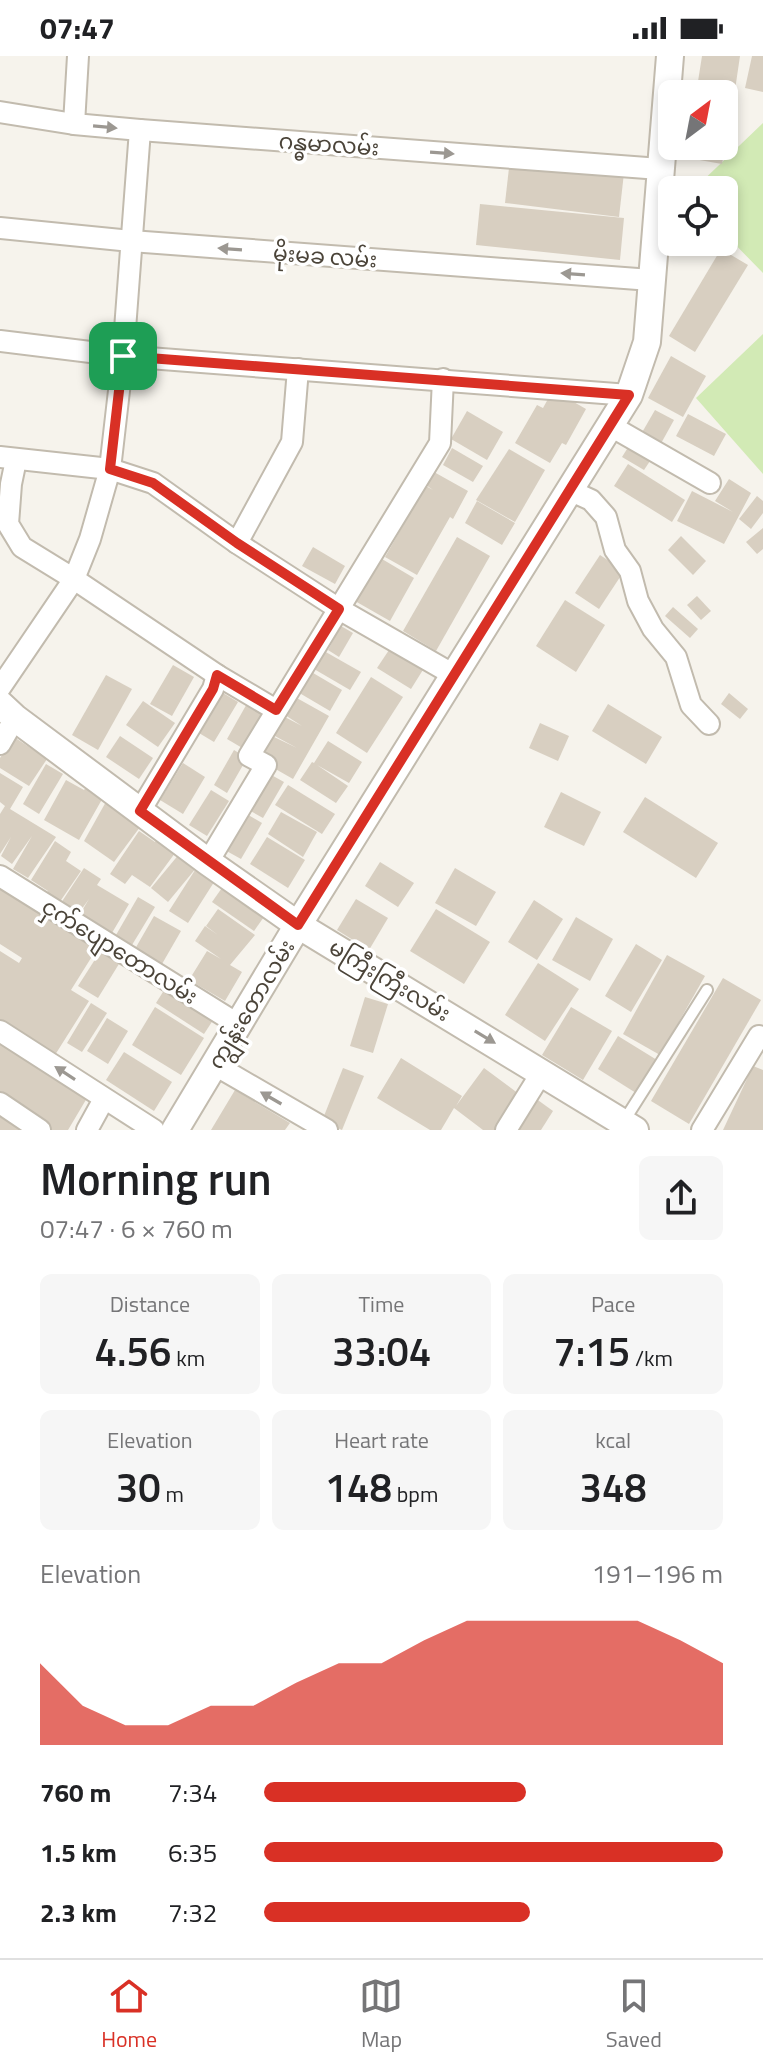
<!DOCTYPE html>
<html lang="en">
<head>
<meta charset="utf-8">
<style>
	body { margin:0; font-family:"Titillium Web","Noto Sans Myanmar",sans-serif; background:#f6f6f6; color:#202124; height:100vh; display:flex; flex-direction:column; font-size:30px; white-space:nowrap }
	* { box-sizing:border-box; margin:0 }
	p { font-size:26px; color:#757577 }
	.icon { flex:none; width:44px; height:44px; fill:none; stroke:currentColor; stroke-width:2; stroke-linecap:round; stroke-linejoin:round }
	.map { position:relative; height:1074px; overflow:hidden }
	.details { display:flex; flex-direction:column; background:#fff; flex:1 }
	.details>* { flex:none }
	.needle { width:52px; rotate:32deg }
	.controls { position:absolute; left:658px; top:24px; display:grid; gap:16px }
	.controls a { display:grid; place-items:center; width:80px; height:80px; border-radius:12px; background:#fff; box-shadow:0 4px 12px #0003; font-size:40px }
	.pin { position:absolute; display:grid; place-items:center; width:68px; height:68px; color:#fff; margin:-34px; border-radius:16px; box-shadow:0 4px 12px #0006 }
	.round { display:grid; place-items:center; flex:none; width:84px; height:84px; border-radius:12px; background:#f6f6f6 }
	.overview { display:flex; align-items:center; justify-content:space-between; height:136px; padding:0 40px }
	h1 { font-size:44px; font-weight:600; line-height:60px }
	.stats { display:grid; grid-template-columns:repeat(3,1fr); gap:12px; height:136px; padding:8px 40px }
	.stats div { display:grid; align-content:center; border-radius:12px; background:#f6f6f6; text-align:center }
	.stats b { font-size:40px; font-weight:600 }
	.stats small { font-size:22px; font-weight:400 }
	.stats p { font-size:22px }
	.chart { height:224px; padding:16px 40px }
	.chart p { display:flex; justify-content:space-between }
	.chart svg { width:100%; height:144px; margin-top:8px; fill:#d93025; opacity:.7 }
	ul { padding:0 40px; list-style:none; font-size:26px }
	li { display:grid; grid-template-columns:128px 96px 1fr; align-items:center; height:60px }
	li i { height:20px; border-radius:10px; background:#d93025 }
	.status { display:flex; justify-content:space-between; align-items:center; height:56px; padding:0 40px; background:#fff; direction:ltr }
	.status svg { height:22px; fill:currentColor }
	.tabs { display:flex; justify-content:space-around; align-items:center; height:112px; border-top:2px solid #e0e0e0; background:#fff; font-size:22px; color:#757577 }
	.tabs a { display:grid; justify-items:center; gap:4px }
	.tabs .on { color:#d93025 }
	.map>svg:first-child { display:block }
	.green { fill:#d2eab5 }
	.building { fill:#d8cfc1 }
	.lines { fill:none; stroke-linecap:round; stroke-linejoin:round }
	.service-casing { stroke:#c2bbae; stroke-width:14 }
	.minor-casing { stroke:#c2bbae; stroke-width:24 }
	.tertiary-casing { stroke:#c2bbae; stroke-width:30 }
	.service { stroke:#fff; stroke-width:10 }
	.minor { stroke:#fff; stroke-width:20 }
	.tertiary { stroke:#fff; stroke-width:26 }
	.oneway { fill:#9c9892 }
	.route-casing { stroke:#fff; stroke-width:16 }
	.route { stroke:#d93025; stroke-width:10 }
	.labels { text-anchor:middle; stroke-width:7; stroke-linejoin:round; paint-order:stroke }
	.street-label { font-size:22px; fill:#4b4439; stroke:#fff }
</style>
</head>
<body>
<div class="status"><b>07:47</b><svg viewBox="0 0 49 12"><path d="M0 12V9h3v3zM5 12V6h3v6zM10 12V3h3v9zM15 12V0h3v12zM26 1h20v11H26zM47 4h2v5h-2z"/></svg></div>
<div class="map">
<svg width="763" height="1074" viewBox="0 0 763 1074">
	<rect width="100%" height="100%" fill="#f6f3ec"/>
	<g class="green">
		<path d="M 763,67 L 763,217 L 724,177 L 724,134 L 693,134 Z"/>
		<path d="M 763,278 L 763,418 L 696,342 Z"/>
	</g>
	<g class="building">
		<path d="M 702,0 L 740,0 L 731,61 L 724,60 L 724,38 L 696,38 Z"/>
		<path d="M 752,0 L 763,0 L 763,36 L 745,32 Z"/>
		<path d="M 690,90 L 725,90 L 722,108 L 688,102 Z"/>
		<path d="M 510,103 L 624,117 L 619,161 L 505,147 Z"/>
		<path d="M 480,148 L 624,162 L 620,204 L 476,189 Z"/>
		<path d="M 721,193 L 748,209 L 695,296 L 669,280 Z"/>
		<path d="M 671,300 L 706,320 L 683,361 L 648,342 Z"/>
		<path d="M 553,334 L 586,353 L 566,389 L 562,387 L 550,407 L 515,387 L 537,349 L 543,352 Z"/>
		<path d="M 655,354 L 674,364 L 659,391 L 640,380 Z"/>
		<path d="M 467,355 L 503,376 L 487,404 L 451,383 Z"/>
		<path d="M 688,358 L 726,378 L 714,400 L 676,380 Z"/>
		<path d="M 632,385 L 654,399 L 644,414 L 622,401 Z"/>
		<path d="M 452,392 L 483,410 L 473,426 L 443,409 Z"/>
		<path d="M 509,393 L 545,414 L 515,466 L 476,444 Z"/>
		<path d="M 628,408 L 685,444 L 672,466 L 614,430 Z"/>
		<path d="M 434,416 L 468,435 L 453,463 L 450,461 L 417,519 L 385,501 L 426,430 L 433,434 L 426,429 Z"/>
		<path d="M 729,423 L 751,437 L 724,488 L 677,465 L 692,435 L 733,456 L 715,445 Z"/>
		<path d="M 757,440 L 763,445 L 763,457 L 751,473 L 739,463 Z"/>
		<path d="M 477,445 L 515,467 L 502,489 L 465,467 Z"/>
		<path d="M 763,472 L 763,493 L 757,498 L 746,486 Z"/>
		<path d="M 681,480 L 706,505 L 693,519 L 668,494 Z"/>
		<path d="M 457,481 L 490,500 L 436,595 L 403,575 Z"/>
		<path d="M 313,491 L 345,510 L 335,528 L 302,510 Z"/>
		<path d="M 600,499 L 624,515 L 599,553 L 575,537 Z"/>
		<path d="M 382,503 L 414,522 L 390,565 L 355,545 Z"/>
		<path d="M 697,540 L 711,555 L 701,564 L 687,549 Z"/>
		<path d="M 565,544 L 605,569 L 576,616 L 536,590 Z"/>
		<path d="M 673,551 L 698,573 L 690,582 L 665,560 Z"/>
		<path d="M 341,570 L 353,577 L 339,601 L 328,594 Z"/>
		<path d="M 393,588 L 426,609 L 411,633 L 377,612 Z"/>
		<path d="M 324,595 L 361,616 L 350,634 L 314,613 Z"/>
		<path d="M 173,609 L 194,621 L 172,660 L 150,648 Z"/>
		<path d="M 308,614 L 342,634 L 330,655 L 296,635 Z"/>
		<path d="M 106,619 L 132,633 L 98,694 L 72,679 Z"/>
		<path d="M 371,621 L 403,641 L 367,697 L 336,677 Z"/>
		<path d="M 223,637 L 238,646 L 214,686 L 199,677 Z"/>
		<path d="M 729,637 L 748,653 L 740,663 L 721,648 Z"/>
		<path d="M 295,641 L 329,660 L 293,723 L 258,703 L 272,680 L 297,692 L 273,679 L 283,660 L 302,670 L 285,659 Z"/>
		<path d="M 249,644 L 266,653 L 244,693 L 227,683 Z"/>
		<path d="M 143,645 L 175,667 L 158,691 L 126,669 Z"/>
		<path d="M 608,648 L 662,681 L 646,708 L 592,675 Z"/>
		<path d="M 540,667 L 569,680 L 558,705 L 529,692 Z"/>
		<path d="M 120,680 L 153,702 L 139,723 L 106,701 Z"/>
		<path d="M 14,681 L 47,703 L 29,730 L 0,712 L 0,702 Z"/>
		<path d="M 328,685 L 362,706 L 349,727 L 317,709 L 348,730 L 336,747 L 300,724 L 312,706 L 314,707 Z"/>
		<path d="M 234,694 L 247,702 L 227,737 L 214,729 Z"/>
		<path d="M 183,707 L 205,721 L 183,758 L 160,744 Z"/>
		<path d="M 46,708 L 63,718 L 39,758 L 23,748 Z"/>
		<path d="M 266,716 L 284,726 L 263,762 L 245,752 Z"/>
		<path d="M 0,717 L 23,731 L 10,753 L 56,781 L 28,822 L 13,813 L 32,780 L 12,808 L 1,800 L 11,781 L 0,798 L 0,758 L 5,750 L 0,746 Z"/>
		<path d="M 66,724 L 84,734 L 88,729 L 105,738 L 79,784 L 44,764 Z"/>
		<path d="M 288,729 L 335,758 L 322,778 L 275,749 Z"/>
		<path d="M 211,734 L 229,745 L 207,780 L 189,769 Z"/>
		<path d="M 561,736 L 601,756 L 584,790 L 544,771 Z"/>
		<path d="M 645,741 L 718,787 L 696,822 L 623,776 Z"/>
		<path d="M 107,744 L 143,767 L 114,806 L 84,785 Z"/>
		<path d="M 281,756 L 317,776 L 303,801 L 268,778 Z"/>
		<path d="M 245,757 L 262,767 L 241,803 L 223,793 Z"/>
		<path d="M 139,775 L 155,786 L 159,780 L 178,793 L 150,831 L 132,819 L 125,828 L 110,818 Z"/>
		<path d="M 267,781 L 305,804 L 288,832 L 250,808 Z"/>
		<path d="M 55,785 L 71,796 L 66,805 L 81,815 L 59,847 L 46,838 L 48,835 L 31,824 Z"/>
		<path d="M 180,797 L 197,811 L 168,846 L 151,832 Z"/>
		<path d="M 380,806 L 414,827 L 398,851 L 365,830 Z"/>
		<path d="M 197,811 L 216,823 L 188,867 L 169,855 Z"/>
		<path d="M 84,812 L 101,823 L 97,829 L 129,848 L 109,882 L 77,863 L 89,843 L 76,861 L 59,850 Z"/>
		<path d="M 455,812 L 496,836 L 476,870 L 435,847 Z"/>
		<path d="M 0,823 L 101,886 L 71,934 L 89,945 L 55,999 L 0,965 L 0,895 L 19,907 L 22,902 L 0,888 Z"/>
		<path d="M 224,829 L 266,858 L 254,875 L 212,846 Z"/>
		<path d="M 138,841 L 155,851 L 132,889 L 116,879 Z"/>
		<path d="M 356,843 L 388,862 L 369,894 L 337,874 Z"/>
		<path d="M 534,844 L 563,863 L 537,904 L 508,886 Z"/>
		<path d="M 218,853 L 255,879 L 230,909 L 242,916 L 225,945 L 189,924 L 207,895 L 221,903 L 195,885 L 205,870 L 218,879 L 206,870 Z"/>
		<path d="M 436,853 L 490,886 L 464,928 L 410,895 Z"/>
		<path d="M 154,860 L 181,875 L 162,908 L 135,893 Z"/>
		<path d="M 576,861 L 613,883 L 590,925 L 552,904 Z"/>
		<path d="M 636,888 L 662,904 L 631,956 L 605,940 Z"/>
		<path d="M 103,891 L 122,903 L 98,942 L 78,930 Z"/>
		<path d="M 667,899 L 705,920 L 660,999 L 623,978 Z"/>
		<path d="M 538,907 L 579,933 L 545,985 L 505,959 Z"/>
		<path d="M 723,922 L 761,944 L 689,1068 L 651,1045 Z"/>
		<path d="M 168,928 L 217,958 L 204,978 L 156,947 Z"/>
		<path d="M 365,941 L 388,948 L 373,997 L 350,990 Z"/>
		<path d="M 91,947 L 107,957 L 82,996 L 67,987 Z"/>
		<path d="M 155,951 L 204,982 L 181,1019 L 132,989 Z"/>
		<path d="M 571,951 L 612,975 L 583,1024 L 542,999 Z"/>
		<path d="M 107,962 L 128,975 L 108,1008 L 87,995 Z"/>
		<path d="M 618,980 L 657,1004 L 636,1037 L 598,1013 Z"/>
		<path d="M 0,988 L 87,1042 L 68,1074 L 51,1074 L 0,1042 Z"/>
		<path d="M 124,996 L 172,1026 L 154,1055 L 106,1024 Z"/>
		<path d="M 401,1002 L 462,1040 L 456,1050 L 484,1012 L 523,1041 L 499,1074 L 483,1074 L 454,1052 L 441,1074 L 430,1074 L 377,1042 Z"/>
		<path d="M 753,1010 L 763,1014 L 763,1074 L 723,1074 Z"/>
		<path d="M 343,1012 L 364,1020 L 342,1074 L 322,1065 Z"/>
		<path d="M 235,1034 L 290,1067 L 285,1074 L 211,1074 Z"/>
		<path d="M 535,1042 L 553,1055 L 541,1074 L 510,1074 Z"/>
		<path d="M 0,1052 L 33,1074 L 0,1074 Z"/>
	</g>
	<g class="lines">
		<defs>
			<path id="service" d="M 624,1065 L 707,934"/>
			<g id="minor">
				<path d="M 0,56 L 74,68 L 140,74 L 660,113"/>
				<path d="M 74,68 L 78,0"/>
				<path d="M 0,172 L 131,185 L 651,224"/>
				<path d="M 0,285 L 123,300 L 629,339"/>
				<path d="M 609,369 L 710,427"/>
				<path d="M 0,401 L 110,413 L 153,427 L 237,487 L 339,553 L 454,619"/>
				<path d="M 16,404 L 11,428 L 8,468 L 22,491 L 74,523 L 217,619 L 276,654"/>
				<path d="M 569,434 L 591,444 L 606,461 L 615,494 L 630,515 L 638,545 L 653,573 L 676,601 L 691,649 L 709,668"/>
				<path d="M 237,487 L 292,386 L 298,313"/>
				<path d="M 0,632 L 74,523 L 90,483 L 110,413 L 123,300 L 140,74"/>
				<path d="M 0,688 L 15,662"/>
				<path d="M 140,755 L 213,633 L 217,619"/>
				<path d="M 208,806 L 266,709 L 249,700 L 440,387 L 443,323"/>
				<path d="M 0,820 L 239,969"/>
				<path d="M 0,975 L 154,1074"/>
				<path d="M 215,1009 L 327,1074"/>
				<path d="M 0,1047 L 40,1074"/>
				<path d="M 87,1074 L 104,1043"/>
				<path d="M 506,1074 L 542,1016"/>
				<path d="M 702,1074 L 759,980"/>
			</g>
			<g id="tertiary">
				<path d="M 0,648 L 15,662 L 208,806 L 298,869 L 635,1074"/>
				<path d="M 175,1074 L 298,869 L 629,339 L 647,286 L 670,0"/>
			</g>
		</defs>
		<use href="#service" class="service-casing"/>
		<use href="#minor" class="minor-casing"/>
		<use href="#tertiary" class="tertiary-casing"/>
		<use href="#service" class="service"/>
		<use href="#minor" class="minor"/>
		<use href="#tertiary" class="tertiary"/>
	</g>
	<defs><path id="oneway-solid" d="M-6-.8H1V-3.2L6.5 0L1 3.2V.8H-6Z" transform="scale(2)"/></defs>
	<g class="oneway">
		<use href="#oneway-solid" transform="translate(105 71) rotate(5)"/>
		<use href="#oneway-solid" transform="translate(442 97) rotate(4)"/>
		<use href="#oneway-solid" transform="translate(230 193) rotate(-176)"/>
		<use href="#oneway-solid" transform="translate(573 218) rotate(-176)"/>
		<use href="#oneway-solid" transform="translate(485 981) rotate(31)"/>
		<use href="#oneway-solid" transform="translate(65 1017) rotate(-147)"/>
		<use href="#oneway-solid" transform="translate(271 1042) rotate(-150)"/>
	</g>
	<g class="lines">
		<defs>
			<path id="route" d="M 123,300 L 629,339 L 298,869 L 140,755 L 213,633 L 217,619 L 276,654 L 339,553 L 237,487 L 153,427 L 110,413 Z"/>
		</defs>
		<use href="#route" class="route-casing"/>
		<use href="#route" class="route"/>
	</g>
	<g class="labels">
		<g class="street-label">
			<text transform="translate(329 88) rotate(4)" y="8">ဂန္ဓမာလမ်း</text>
			<text transform="translate(325 200) rotate(4)" y="8">မိုးမခ လမ်း</text>
			<text transform="translate(120 895) rotate(32)" y="8">ငှက်ပျောတောလမ်း</text>
			<text transform="translate(390 924) rotate(31)" y="8">မကြီးကြီးလမ်း</text>
			<text transform="translate(251 948) rotate(-59)" y="8">ကျွန်းတောလမ်း</text>
		</g>
	</g>
</svg>
<div class="controls">
<a><svg class="needle" viewBox="-14 -14 28 28"><path d="M0-13l5 13h-10z" fill="#e53935"/><path d="M0 13l5-13h-10z" fill="#757577"/></svg></a>
<a><svg class="icon" aria-label="locate" viewBox="0 0 24 24"><circle cx="12" cy="12" r="6"/><path d="M12 2v4M12 18v4M2 12h4M18 12h4"/></svg></a>
</div>
<div class="pin" style="left:123px;top:300px;background:#1e9e55"><svg class="icon" aria-label="arrive" viewBox="0 0 24 24"><path d="M6 21V4h12l-3 4 3 4H6"/></svg></div>
</div>
<section class="details">
<div class="overview"><div><h1>Morning run</h1><p>07:47 · 6 × 760 m</p></div><a class="round"><svg class="icon" aria-label="share" viewBox="0 0 24 24"><path d="M12 15V3M7 8l5-5 5 5M5 13v7h14v-7"/></svg></a></div>
<div class="stats">
<div><p>Distance</p><b>4.56<small> km</small></b></div>
<div><p>Time</p><b>33:04</b></div>
<div><p>Pace</p><b>7:15<small> /km</small></b></div>
</div>
<div class="stats">
<div><p>Elevation</p><b>30<small> m</small></b></div>
<div><p>Heart rate</p><b>148<small> bpm</small></b></div>
<div><p>kcal</p><b>348</b></div>
</div>
<div class="chart"><p><span>Elevation</span>191–196 m</p>
<svg viewBox="0 0 160 44" preserveAspectRatio="none"><path d="M0 44V19L10 32L20 38L30 38L40 32L50 32L60 25L70 19L80 19L90 12L100 6L110 6L120 6L130 6L140 6L150 12L160 19V44z"/></svg>
</div>
<ul>
<li><b>760 m</b>7:34<i style="width:57%"></i></li>
<li><b>1.5 km</b>6:35<i style="width:100%"></i></li>
<li><b>2.3 km</b>7:32<i style="width:58%"></i></li>
</ul>
</section>
<nav class="tabs">
<a class="on"><svg class="icon" aria-label="home" viewBox="0 0 24 24"><path d="M3 11l9-7 9 7M6 9v11h12V9"/></svg>Home</a>
<a><svg class="icon" aria-label="map" viewBox="0 0 24 24"><path d="M3 6l6-2 6 2 6-2v14l-6 2-6-2-6 2zM9 4v14M15 6v14"/></svg>Map</a>
<a><svg class="icon" aria-label="saved" viewBox="0 0 24 24"><path d="M7 4h10v16l-5-4-5 4z"/></svg>Saved</a>
</nav>
</body>
</html>
